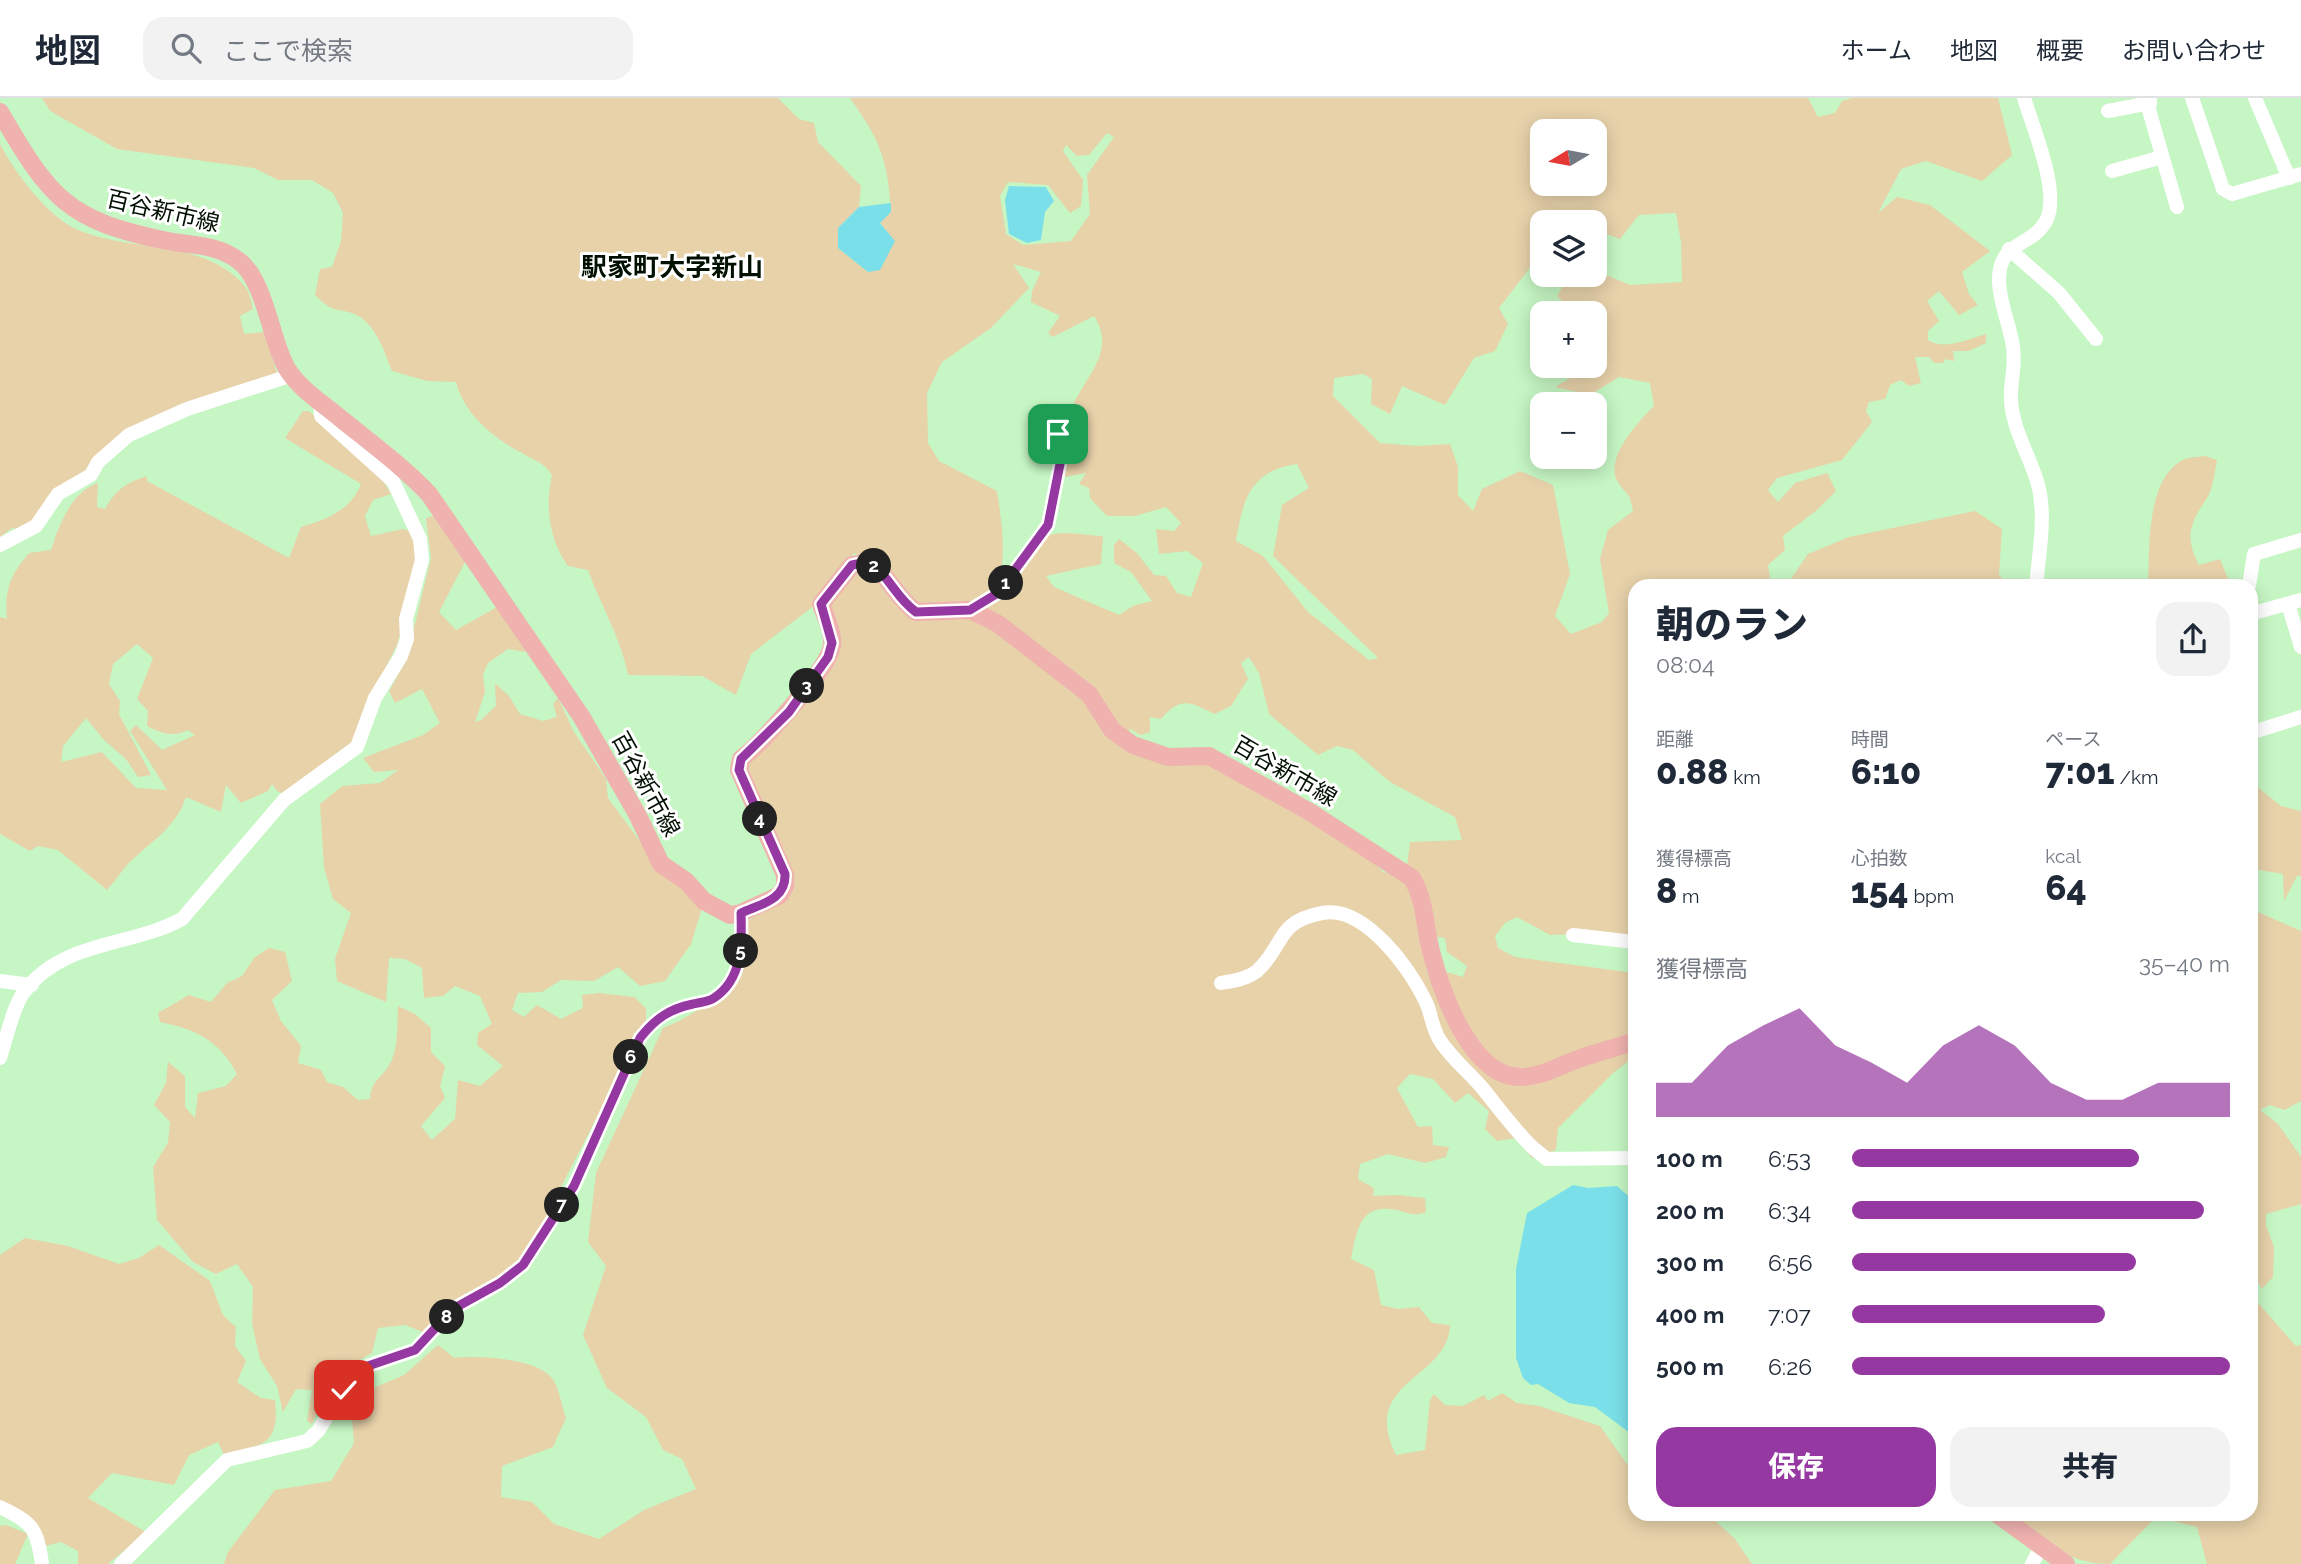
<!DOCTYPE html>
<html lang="ja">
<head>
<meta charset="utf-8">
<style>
	body { margin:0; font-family:Raleway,"Noto Sans JP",sans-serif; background:#f2f2f3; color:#1f2937; height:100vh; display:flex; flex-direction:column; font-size:26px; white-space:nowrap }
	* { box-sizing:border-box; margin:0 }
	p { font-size:23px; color:#747a83 }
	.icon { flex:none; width:38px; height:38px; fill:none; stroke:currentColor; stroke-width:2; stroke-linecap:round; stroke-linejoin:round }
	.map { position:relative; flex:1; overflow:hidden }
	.side { position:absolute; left:1628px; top:481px; width:630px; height:942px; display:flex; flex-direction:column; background:#fff; border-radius:21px; box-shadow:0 4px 18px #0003 }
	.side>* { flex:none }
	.needle { width:46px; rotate:260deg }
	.fabs { position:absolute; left:1530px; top:21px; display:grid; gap:14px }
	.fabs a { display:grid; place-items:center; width:77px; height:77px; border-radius:14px; background:#fff; box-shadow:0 4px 18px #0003; font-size:35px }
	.pin { position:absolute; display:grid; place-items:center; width:60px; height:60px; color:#fff; margin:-30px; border-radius:14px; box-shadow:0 4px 10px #0006 }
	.km { position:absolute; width:35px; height:35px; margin:-18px; border-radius:50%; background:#222; color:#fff; font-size:19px; line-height:35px; text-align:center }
	.round { display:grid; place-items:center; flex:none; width:74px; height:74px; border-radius:21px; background:#f2f2f3 }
	.headline { display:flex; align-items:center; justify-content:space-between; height:119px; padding:0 28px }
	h1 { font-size:38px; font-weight:800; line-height:52px }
	.stats { display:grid; grid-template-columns:repeat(3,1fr); gap:10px; height:119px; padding:7px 28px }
	.stats div { display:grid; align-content:center }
	.stats b { font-size:35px; font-weight:800 }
	.stats small { font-size:19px; font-weight:400 }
	.stats p { font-size:19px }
	.chart { height:196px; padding:14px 28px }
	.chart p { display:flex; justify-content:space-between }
	.chart svg { width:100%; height:126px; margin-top:7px; fill:#9638a1; opacity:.7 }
	.button { display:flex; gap:14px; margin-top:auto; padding:14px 28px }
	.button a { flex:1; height:80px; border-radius:21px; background:#9638a1; color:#fff; font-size:28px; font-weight:800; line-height:80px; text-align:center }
	.button a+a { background:#f2f2f3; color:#1f2937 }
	ul { padding:0 28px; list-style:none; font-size:23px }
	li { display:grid; grid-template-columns:112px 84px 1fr; align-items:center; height:52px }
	li i { height:18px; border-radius:9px; background:#9638a1 }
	header { display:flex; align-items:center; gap:42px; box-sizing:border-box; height:98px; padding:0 35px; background:#fff; border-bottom:2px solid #e0e1e3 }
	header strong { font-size:33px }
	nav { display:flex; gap:38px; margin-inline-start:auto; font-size:24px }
	.search { width:490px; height:63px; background:#f2f2f3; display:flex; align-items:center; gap:18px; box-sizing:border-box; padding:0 24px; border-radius:21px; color:#747a83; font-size:26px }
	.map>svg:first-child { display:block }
	.green { fill:#e7d2aa; fill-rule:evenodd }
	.water { fill:#7adfe8 }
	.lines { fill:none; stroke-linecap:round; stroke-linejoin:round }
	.minor { stroke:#fff; stroke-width:14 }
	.major { stroke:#efb2af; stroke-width:18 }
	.route-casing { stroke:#fff; stroke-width:14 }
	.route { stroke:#9638a1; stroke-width:9 }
	.labels { text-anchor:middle; stroke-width:6; stroke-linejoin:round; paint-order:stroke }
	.street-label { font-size:23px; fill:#021002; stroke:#fff }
	.quarter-label { font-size:26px; font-weight:bold; fill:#021002; stroke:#fff }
</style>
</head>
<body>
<header>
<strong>地図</strong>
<div class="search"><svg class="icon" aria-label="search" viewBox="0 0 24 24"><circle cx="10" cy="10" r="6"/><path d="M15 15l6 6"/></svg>ここで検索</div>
<nav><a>ホーム</a><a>地図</a><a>概要</a><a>お問い合わせ</a></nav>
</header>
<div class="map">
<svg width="2301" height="1466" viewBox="0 0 2301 1466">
	<rect width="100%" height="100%" fill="#c6f6c4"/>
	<g class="green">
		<path d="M 42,0 L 778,0 L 799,21 L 814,25 L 818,44 L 861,88 L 859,109 L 838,130 L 838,150 L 868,174 L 880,171 L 894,143 L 880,124 L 891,114 C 888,62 880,42 850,0 L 1808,0 L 1818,19 L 1835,15 L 1842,3 L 1852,0 L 1998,0 L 2012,57 L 1982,83 L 1926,63 L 1901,71 L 1878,115 L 1897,99 L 1930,107 L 1990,153 L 1962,174 L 1969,196 L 1978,207 L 1959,217 L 1939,193 L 1927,203 L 1939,223 L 1928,233 L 1928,242 C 1944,253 1969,241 1986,236 L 1986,245 L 1969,253 L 1953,253 L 1954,263 L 1945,261 L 1943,265 L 1934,265 L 1929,259 L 1915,259 L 1921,285 L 1909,288 L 1901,282 L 1890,287 L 1885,301 L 1869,304 L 1866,313 L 1872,324 L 1842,362 L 1777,380 L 1768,392 L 1778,404 L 1795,385 L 1827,375 L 1836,393 L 1817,412 L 1783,438 L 1785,452 L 1768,467 L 1770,481 L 1777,488 L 1634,488 L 1634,840 L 1603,835 L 1550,837 L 1517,819 L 1505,825 L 1495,838 L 1498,850 L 1515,859 L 1627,874 L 1634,883 L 1634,959 L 1613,975 L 1558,1030 L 1556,1052 L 1532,1060 L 1515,1040 L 1497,1043 L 1485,1031 L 1489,1013 L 1468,995 L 1455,1005 L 1433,981 L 1410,976 L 1397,990 L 1418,1029 L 1432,1028 L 1433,1047 L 1449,1049 L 1446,1059 L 1425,1065 L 1388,1056 L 1360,1066 L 1358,1081 L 1374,1090 L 1373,1098 L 1398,1097 L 1425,1100 L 1426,1114 C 1410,1120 1405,1112 1389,1111 C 1358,1108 1356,1138 1351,1161 L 1374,1172 L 1381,1207 L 1398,1211 L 1419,1209 L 1432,1225 L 1450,1227 C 1448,1282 1359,1282 1396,1357 L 1425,1352 L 1430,1302 L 1434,1296 L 1445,1307 L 1463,1308 L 1484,1297 L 1488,1303 L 1502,1295 L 1517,1305 L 1539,1308 L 1600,1328 L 1634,1376 L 1634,1416 L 1693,1416 L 1697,1420 L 1708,1416 L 1735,1441 L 1752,1466 L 224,1466 L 228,1454 L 275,1392 L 331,1383 L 354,1345 L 351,1308 L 362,1295 L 404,1277 L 438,1247 L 454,1260 C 478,1257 541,1260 554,1283 C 560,1294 562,1309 566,1320 L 553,1349 L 502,1368 L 501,1399 L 532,1404 L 554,1426 L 599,1441 L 644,1412 L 696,1391 L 682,1361 L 663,1352 L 646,1319 L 607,1290 L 583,1237 L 606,1168 L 588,1144 L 596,1075 L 663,930 C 694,918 736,889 749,858 L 738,824 L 749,822 L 788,801 L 793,778 L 743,662 L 781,633 L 829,565 L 837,543 L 825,505 L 852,471 L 870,469 L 913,520 L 971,520 L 991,526 L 1064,576 L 1084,596 L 1103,630 L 1123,648 L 1171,663 L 1207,661 L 1276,698 L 1277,705 L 1303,713 L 1369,759 L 1383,774 L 1405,779 L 1416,800 L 1427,874 L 1439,886 L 1443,873 L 1463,879 L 1467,868 L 1447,854 L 1445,840 L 1431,838 L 1428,796 L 1407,767 L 1410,744 L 1462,742 L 1455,719 L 1390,684 L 1353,652 L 1337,648 L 1318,657 L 1269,616 L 1259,575 L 1249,559 L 1241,565 L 1248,581 L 1231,608 L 1215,616 C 1190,605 1182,597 1161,621 L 1150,619 L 1150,634 L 1141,637 L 1130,631 L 1124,638 L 1071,573 L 999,524 L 976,514 C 989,509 1002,501 1010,488 C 1024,466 1022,442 1054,436 C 1069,433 1088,438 1103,438 L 1101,466 L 1046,478 L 1054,489 L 1119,517 L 1133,508 L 1152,503 L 1131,474 L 1114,465 L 1114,447 L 1119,441 L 1137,455 L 1154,477 L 1166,478 L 1177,495 L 1191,499 L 1203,465 L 1187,453 L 1159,456 L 1156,431 L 1174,433 L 1181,425 L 1166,409 L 1135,418 L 1107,418 L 1090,400 L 1089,390 L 1079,386 L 1086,375 L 1065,379 L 1055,360 L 1070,340 C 1070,334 1068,324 1069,318 C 1079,282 1119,257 1094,218 L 1053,239 L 1048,235 L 1060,218 L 1031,204 L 1032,193 L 1041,174 L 1013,166 L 1029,190 L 991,230 L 942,264 L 927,295 L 928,345 L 939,363 L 997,393 C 1001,422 1013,482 984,502 C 969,512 937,508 919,509 L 879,465 L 854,455 L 815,507 L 751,556 L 736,597 L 702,578 L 628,577 C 621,540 601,508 588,472 L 568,468 C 549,442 545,408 552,377 C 544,364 535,363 522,355 C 493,340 464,316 456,284 L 427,283 L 392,273 C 384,253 378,232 360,219 C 343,208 336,219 315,197 L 320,171 L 332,169 L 341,143 L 343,115 L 333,95 L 312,82 L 278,82 L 254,70 L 117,51 L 50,13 ZM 1542,33 L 1594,33 L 1594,86 L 1542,86 ZM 1107,35 L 1114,39 L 1087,77 L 1090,116 L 1071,143 L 1023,147 L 1006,136 L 1000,98 L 1008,84 L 1048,87 L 1070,115 L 1081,108 L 1083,82 L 1063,53 L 1066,47 L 1077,58 L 1089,57 ZM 1676,115 L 1681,144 L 1682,184 L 1630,187 L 1599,174 L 1564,186 L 1557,198 L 1574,215 L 1594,215 L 1594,268 L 1580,268 L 1572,279 L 1555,289 L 1590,297 L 1619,279 L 1650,285 L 1654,308 C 1639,323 1603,361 1618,384 C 1627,398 1630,394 1633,413 L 1608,432 L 1600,461 L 1609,515 L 1602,524 L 1571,536 L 1555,518 L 1570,476 L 1553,387 L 1520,373 L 1482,391 L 1473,413 L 1458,397 L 1458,369 L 1450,346 L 1417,348 L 1380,345 L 1333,298 L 1334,280 L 1363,276 L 1372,281 L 1371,306 L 1390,316 L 1402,288 L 1445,307 L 1474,260 L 1495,253 L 1508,226 L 1499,210 L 1542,154 L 1542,124 L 1594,124 L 1594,141 L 1602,134 L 1620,141 L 1639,117 ZM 1297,366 L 1309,390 L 1282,407 L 1273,458 L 1378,560 L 1369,562 L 1308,514 L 1263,458 L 1236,443 C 1243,401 1250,373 1297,366 Z"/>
		<path d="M 0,46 C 14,74 49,120 78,132 C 130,154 202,141 243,186 C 249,192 251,203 253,211 L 240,218 L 244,236 L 265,234 L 277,276 L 187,306 L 46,400 L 43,415 L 26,432 L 12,430 L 0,439 Z"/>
		<path d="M 303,313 L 309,313 L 382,381 L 391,396 L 373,402 L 365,418 L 371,438 L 403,431 L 414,435 L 419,470 L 397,547 L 371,599 L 359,642 L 287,696 L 278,694 L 272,686 L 268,693 L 241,705 L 226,687 L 221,714 L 186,699 C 176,730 150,744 128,766 C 121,774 114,784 107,792 L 58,752 L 38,748 L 30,753 L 0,736 L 0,519 L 7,521 C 4,493 10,477 29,455 L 51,452 C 59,427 71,394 98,385 L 97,409 L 105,411 C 116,391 126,385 147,378 L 147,383 L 289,460 L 301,429 C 326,422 351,412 361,386 L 285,340 ZM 137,546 L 153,560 L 137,601 L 148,613 L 147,628 C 162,635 172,640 188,632 L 195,637 L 162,652 L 136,627 L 130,633 L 167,692 L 136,690 L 102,654 L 61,664 L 63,648 L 86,620 L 104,642 L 126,661 L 138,679 L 151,677 L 119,616 L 120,603 L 109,586 L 113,566 Z"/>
		<path d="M 2205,358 L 2217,362 C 2215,373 2213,391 2207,400 C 2190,425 2184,438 2199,467 L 2220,461 L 2231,488 L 2148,488 C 2150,452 2145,382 2183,362 C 2189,359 2198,359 2205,358 Z"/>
		<path d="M 1975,413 L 2002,431 L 1999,477 L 2009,488 L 1786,488 L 1808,456 L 1849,439 Z"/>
		<path d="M 437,417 L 465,464 L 439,514 L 456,532 L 497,509 L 526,554 L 508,551 L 488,565 L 483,577 L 485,594 L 475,624 L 481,622 L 496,608 L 495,585 L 509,598 L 520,616 L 543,623 L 557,619 L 553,606 L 558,600 L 574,634 L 606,681 L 608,700 L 658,768 L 702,810 L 691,846 L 665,883 L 640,888 L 618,869 L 594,883 L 561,882 L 542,894 L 518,895 L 512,912 L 524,919 L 537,907 L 561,921 L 583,910 L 582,897 L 599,895 L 634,899 L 646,910 L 646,924 L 529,1151 L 509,1175 L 423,1234 L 405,1227 L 378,1230 L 372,1255 C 337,1274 327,1289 312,1326 L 307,1323 L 312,1292 L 296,1291 L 283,1314 L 277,1288 L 260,1261 L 252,1226 L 253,1189 L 237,1166 L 216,1176 L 193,1164 L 157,1122 L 153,1069 L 168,1045 L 170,1024 L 154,1007 L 166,985 L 168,964 L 185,978 L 185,1009 L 195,1020 L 198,995 L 226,988 L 237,976 C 220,943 196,931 160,924 L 158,915 L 189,897 L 211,904 L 227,885 L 242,878 L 255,859 L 269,850 L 285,854 L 292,883 L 272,902 L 281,923 L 301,948 L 298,965 L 321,972 L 327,984 L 343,989 L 358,1002 L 370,1001 C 371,984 379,982 388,969 C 399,953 397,927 398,908 L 415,916 L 431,930 L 431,954 L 445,968 L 440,988 L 445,1000 L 421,1028 L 432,1042 L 455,1021 L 458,982 L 480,988 L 503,968 L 477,947 L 478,935 L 492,926 L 480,898 L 455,888 L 443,898 L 424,900 L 422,870 L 405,861 L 389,860 L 386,904 L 337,883 L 335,861 L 351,815 L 333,801 L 324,770 L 320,706 L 342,688 L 380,685 L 398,672 L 374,674 L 363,660 L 423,637 L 440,625 L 422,591 L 395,605 L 389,593 L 406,563 L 431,460 L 426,420 Z"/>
		<path d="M 2251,684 L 2281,708 L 2301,713 L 2301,778 L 2297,778 L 2284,803 L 2283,776 L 2259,772 L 2251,763 Z"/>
		<path d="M 2251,811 L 2301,833 L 2301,1003 L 2284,1012 L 2270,1007 L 2260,1012 L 2278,1026 L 2301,1059 L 2301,1106 L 2266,1116 L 2266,1127 L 2274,1149 L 2273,1179 L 2262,1191 L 2254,1178 L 2250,1184 Z"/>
		<path d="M 25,1140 L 68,1148 L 119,1166 L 139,1160 L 159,1147 L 210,1183 L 223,1217 L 236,1229 L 235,1248 L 246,1263 L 237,1284 L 261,1300 L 275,1302 C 280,1346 263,1348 224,1357 L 218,1344 L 189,1357 L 174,1387 L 112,1375 L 88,1400 L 146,1434 L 108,1466 L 78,1466 L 78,1453 L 61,1444 L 45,1448 L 0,1403 L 0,1157 Z"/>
		<path d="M 2251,1197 L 2296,1248 L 2301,1247 L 2301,1466 L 2207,1466 L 2197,1429 L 2156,1419 L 2110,1466 C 2068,1466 2037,1441 2006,1416 L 2250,1416 Z"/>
		<path d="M 6,1427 L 28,1436 L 15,1466 L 0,1466 L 0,1428 Z"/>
	</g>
	<g class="water">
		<path d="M 1009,88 L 1046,89 L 1054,103 L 1045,114 L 1041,142 L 1027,145 L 1009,136 L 1005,102 Z"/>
		<path d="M 891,105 L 891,114 L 880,125 L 895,143 L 880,172 L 868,174 L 838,150 L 838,130 L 859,109 Z"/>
		<path d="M 1573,1087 L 1588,1090 L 1617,1088 L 1634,1103 L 1634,1338 L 1595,1309 L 1569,1305 L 1538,1286 L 1531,1287 L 1523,1280 L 1516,1260 L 1516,1171 L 1527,1115 Z"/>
	</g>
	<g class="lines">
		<g class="minor">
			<path d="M 2024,0 C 2033,30 2061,95 2046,123 C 2031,150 1999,142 1999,182 C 1999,204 2010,227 2013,249 C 2016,267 2010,284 2011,302 C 2012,329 2029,357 2037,383 C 2047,416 2039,454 2036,488"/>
			<path d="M 2150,0 L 2149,12 L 2177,109"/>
			<path d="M 2192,0 L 2223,91 L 2232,96 L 2301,76"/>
			<path d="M 2255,0 L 2289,80"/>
			<path d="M 2108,13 L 2150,5"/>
			<path d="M 2112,73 L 2162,59"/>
			<path d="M 2009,151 L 2059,195 L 2096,241"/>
			<path d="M 0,447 L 36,428 L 58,396 L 91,377 L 98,364 L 129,337 L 187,311 L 292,277"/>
			<path d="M 2249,488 L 2254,456 L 2301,442"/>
			<path d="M 2288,506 L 2301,549"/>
			<path d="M 970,512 L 998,495 L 1048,427 L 1060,366 L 1058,336"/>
			<path d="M 2250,516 L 2301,502"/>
			<path d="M 2250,635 L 2301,619"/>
			<path d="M 1573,837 L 1634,844"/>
			<path d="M 0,883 L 32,887"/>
			<path d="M 1221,885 C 1233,883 1247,881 1257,873 C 1285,848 1275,824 1322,815 C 1365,806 1414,875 1428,909 C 1432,921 1433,933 1441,944 C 1453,962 1470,975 1484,992 C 1500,1012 1514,1031 1532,1049 L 1547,1061 L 1634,1060"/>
			<path d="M 0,960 C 6,942 13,908 24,894 C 62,842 131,849 182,821 L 284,702 L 357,649 L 375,600 L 401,558 L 407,541 L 406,521 L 422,462 L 420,441 L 393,383 L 321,318 L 320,304"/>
			<path d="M 0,1409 C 33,1425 37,1430 42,1466"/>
			<path d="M 121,1466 L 227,1362 L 307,1343 L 318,1333 L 349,1283 L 362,1270 L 415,1252 L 453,1211 L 500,1185 L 523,1167 L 574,1088 L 640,940 C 655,921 669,911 693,906 C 700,904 709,904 714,900 C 743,882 742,844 741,815"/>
			<path d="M 2032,1466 L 2041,1449"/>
		</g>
		<g class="major">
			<path d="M 0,14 C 50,100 67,123 168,143 C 194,148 217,146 239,163 C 264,181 271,241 286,269 C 298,290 322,305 340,320 C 371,345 402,368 429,396 L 581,618 L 637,716 L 661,766 L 686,783 L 704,803 L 730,817 L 741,815 L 780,797 L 785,788 L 785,777 L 739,672 L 741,661 C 762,645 827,573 832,548 C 834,536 825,518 821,506 L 852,467 L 867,464 C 890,477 894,498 916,514 L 970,512 L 997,525 L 1089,596 L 1112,632 L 1133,647 L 1168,659 L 1209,658 L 1310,714 L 1412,780 C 1426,804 1424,827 1431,853 C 1441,893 1471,981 1522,979 C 1543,978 1559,968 1578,961 C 1595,955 1612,951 1629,945 L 1634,949"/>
			<path d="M 1997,1416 L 2066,1466"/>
		</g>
	</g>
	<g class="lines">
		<defs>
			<path id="route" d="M 344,1292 L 362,1270 L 415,1252 L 453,1211 L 500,1185 L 523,1167 L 574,1088 L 640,940 C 655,921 669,911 693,906 C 700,904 709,904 714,900 C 743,881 742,845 741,815 C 761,806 786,802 785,776 L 739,672 L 741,661 L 789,614 L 828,559 L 832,545 L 821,506 L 852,467 L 867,464 C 890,477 894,498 916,514 L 970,512 L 998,495 L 1048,427 L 1060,366 L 1058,336"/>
		</defs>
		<use href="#route" class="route-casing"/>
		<use href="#route" class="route"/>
	</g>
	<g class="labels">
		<g class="street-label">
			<text transform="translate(163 113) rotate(13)" y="8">百谷新市線</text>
			<text transform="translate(1285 673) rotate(30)" y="8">百谷新市線</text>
			<text transform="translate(646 686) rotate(61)" y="8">百谷新市線</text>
		</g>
		<g class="quarter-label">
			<text x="672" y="178">駅家町大字新山</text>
		</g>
	</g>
</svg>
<div class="fabs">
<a><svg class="needle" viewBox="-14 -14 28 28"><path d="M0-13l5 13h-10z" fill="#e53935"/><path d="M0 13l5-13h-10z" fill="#747a83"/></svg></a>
<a><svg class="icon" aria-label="layers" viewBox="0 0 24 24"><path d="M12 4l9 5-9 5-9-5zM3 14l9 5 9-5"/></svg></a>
<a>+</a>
<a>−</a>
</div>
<div class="pin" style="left:1058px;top:336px;background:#1e9e55"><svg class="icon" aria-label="arrive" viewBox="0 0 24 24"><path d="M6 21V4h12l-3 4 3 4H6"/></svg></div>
<div class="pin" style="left:344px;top:1292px;background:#d93025"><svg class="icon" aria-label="check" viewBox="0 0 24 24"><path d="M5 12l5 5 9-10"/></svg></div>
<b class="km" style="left:1006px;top:485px">1</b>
<b class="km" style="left:874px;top:468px">2</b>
<b class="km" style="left:807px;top:588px">3</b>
<b class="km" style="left:760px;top:721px">4</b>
<b class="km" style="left:741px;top:853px">5</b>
<b class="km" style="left:631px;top:959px">6</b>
<b class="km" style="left:562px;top:1107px">7</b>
<b class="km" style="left:447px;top:1219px">8</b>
<section class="side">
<div class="headline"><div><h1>朝のラン</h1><p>08:04</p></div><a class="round"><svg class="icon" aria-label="share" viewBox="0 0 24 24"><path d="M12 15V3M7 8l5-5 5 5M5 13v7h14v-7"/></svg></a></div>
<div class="stats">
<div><p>距離</p><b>0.88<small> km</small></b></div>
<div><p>時間</p><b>6:10</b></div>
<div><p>ペース</p><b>7:01<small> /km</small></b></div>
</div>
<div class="stats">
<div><p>獲得標高</p><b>8<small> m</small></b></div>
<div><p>心拍数</p><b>154<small> bpm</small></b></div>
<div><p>kcal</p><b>64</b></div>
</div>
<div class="chart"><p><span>獲得標高</span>35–40 m</p>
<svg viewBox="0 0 160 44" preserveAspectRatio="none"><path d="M0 44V32L10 32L20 19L30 12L40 6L50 19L60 25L70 32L80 19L90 12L100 19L110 32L120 38L130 38L140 32L150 32L160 32V44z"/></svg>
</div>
<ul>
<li><b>100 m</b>6:53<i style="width:76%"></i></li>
<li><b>200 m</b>6:34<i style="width:93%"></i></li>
<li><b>300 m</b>6:56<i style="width:75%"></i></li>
<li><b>400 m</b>7:07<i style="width:67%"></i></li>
<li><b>500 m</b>6:26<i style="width:100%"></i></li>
</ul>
<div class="button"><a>保存</a><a>共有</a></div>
</section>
</div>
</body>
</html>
